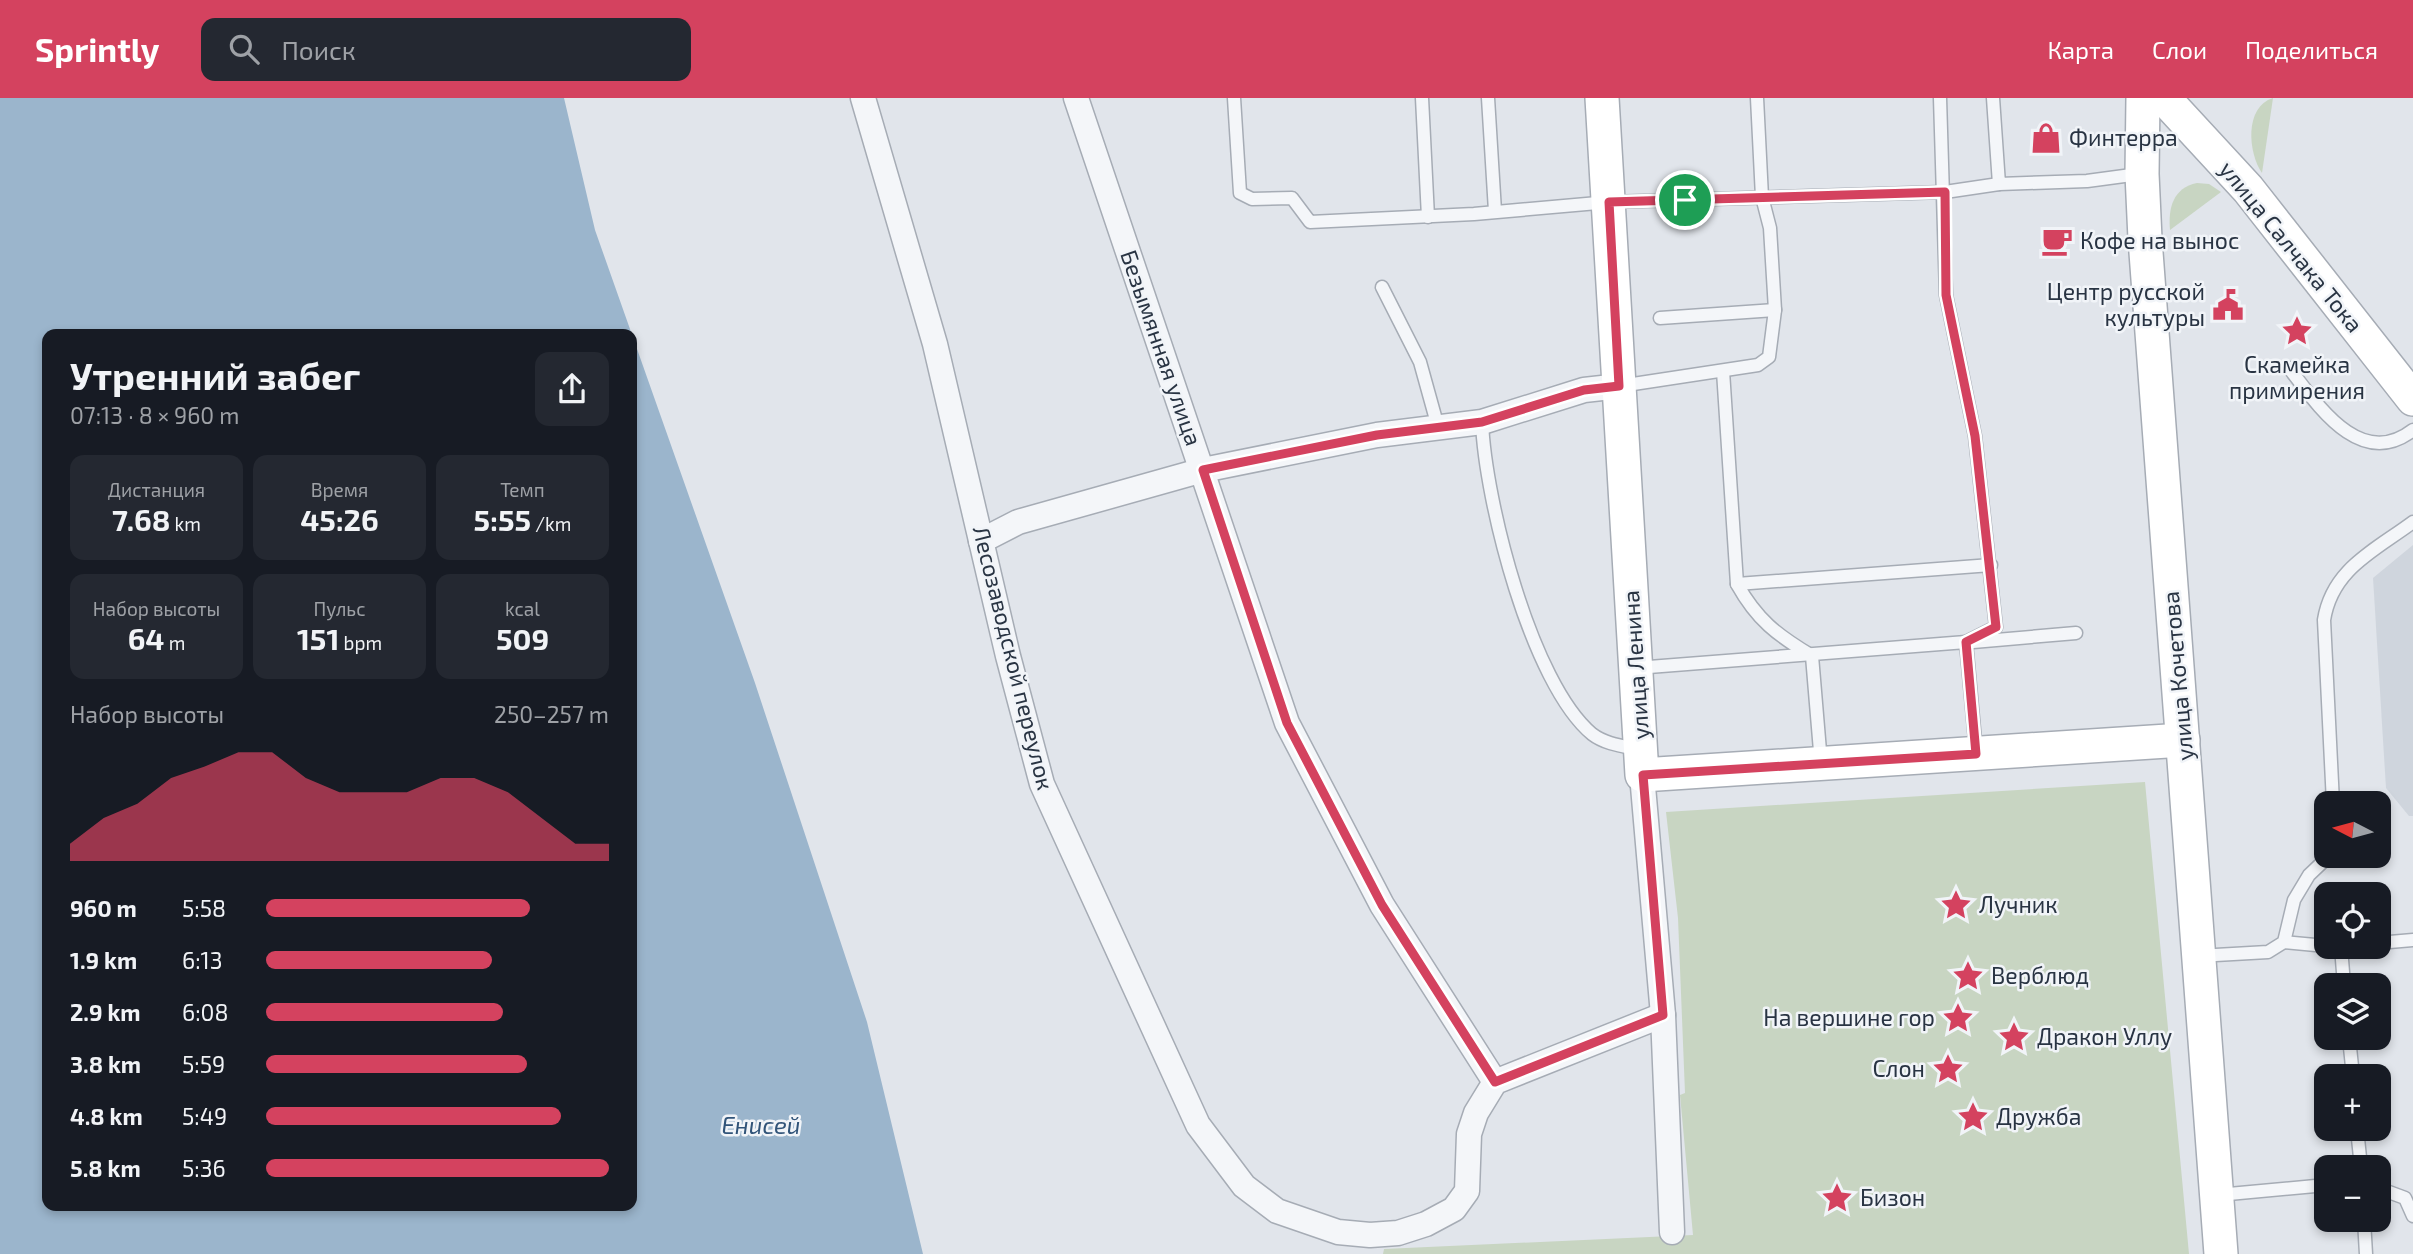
<!DOCTYPE html>
<html lang="ru">
<head>
<meta charset="utf-8">
<style>
	body { margin:0; font-family:"Exo 2",sans-serif; background:#242831; color:#f1f3f6; height:100vh; display:flex; flex-direction:column; font-size:26px; white-space:nowrap }
	* { box-sizing:border-box; margin:0 }
	p { font-size:23px; color:#9ea1a6 }
	.icon { flex:none; width:38px; height:38px; fill:none; stroke:currentColor; stroke-width:2; stroke-linecap:round; stroke-linejoin:round }
	.map { position:relative; flex:1; overflow:hidden }
	.details { position:absolute; left:42px; top:231px; width:595px; height:882px; display:flex; flex-direction:column; background:#171b24; border-radius:14px; box-shadow:0 4px 10px #0003 }
	.details>* { flex:none }
	.needle { width:46px; rotate:276deg }
	.controls { position:absolute; left:2314px; top:693px; display:grid; gap:14px }
	.controls a { display:grid; place-items:center; width:77px; height:77px; border-radius:14px; background:#171b24; box-shadow:0 4px 10px #0003; font-size:35px }
	.pin { position:absolute; display:grid; place-items:center; width:60px; height:60px; color:#fff; margin:-30px; border:4px solid #fff; border-radius:50%; box-shadow:0 2px 7px #0007 }
	.round { display:grid; place-items:center; flex:none; width:74px; height:74px; border-radius:14px; background:#242831 }
	.summary { display:flex; align-items:center; justify-content:space-between; height:119px; padding:0 28px }
	h1 { font-size:38px; font-weight:700; line-height:52px }
	.figures { display:grid; grid-template-columns:repeat(3,1fr); gap:10px; height:119px; padding:7px 28px }
	.figures div { display:grid; align-content:center; border-radius:14px; background:#242831; text-align:center }
	.figures b { font-size:30px; font-weight:700 }
	.figures small { font-size:19px; font-weight:400 }
	.figures p { font-size:19px }
	.chart { height:196px; padding:14px 28px }
	.chart p { display:flex; justify-content:space-between }
	.chart svg { width:100%; height:126px; margin-top:7px; fill:#d4425f; opacity:.7 }
	ul { padding:0 28px; list-style:none; font-size:23px }
	li { display:grid; grid-template-columns:112px 84px 1fr; align-items:center; height:52px }
	li i { height:18px; border-radius:9px; background:#d4425f }
	header { display:flex; align-items:center; gap:42px; box-sizing:border-box; height:98px; padding:0 35px; background:#d4425f; color:#fff }
	header strong { font-size:33px }
	nav { display:flex; gap:38px; margin-inline-start:auto; font-size:24px }
	.search { width:490px; height:63px; background:#242831; display:flex; align-items:center; gap:18px; box-sizing:border-box; padding:0 24px; border-radius:14px; color:#9ea1a6; font-size:26px }
	.map>svg:first-child { display:block }
	.built { fill:#cfd5dd }
	.green { fill:#c8d5c2 }
	.water { fill:#9bb5cc; fill-rule:evenodd }
	.lines { fill:none; stroke-linecap:round; stroke-linejoin:round }
	.lane-casing { stroke:#a6acb5; stroke-width:15 }
	.street-casing { stroke:#a6acb5; stroke-width:27 }
	.secondary-casing { stroke:#a6acb5; stroke-width:36 }
	.lane { stroke:#f4f6f9; stroke-width:12 }
	.street { stroke:#f4f6f9; stroke-width:24 }
	.secondary { stroke:#fff; stroke-width:33 }
	.route-casing { stroke:#fff; stroke-width:14 }
	.route { stroke:#d4425f; stroke-width:9 }
	.labels { text-anchor:middle; stroke-width:5; stroke-linejoin:round; paint-order:stroke }
	.poi-label { font-size:23px; fill:#293443; stroke:#f1f4f8; text-anchor:start }
	.street-label { font-size:23px; fill:#293443; stroke:#f1f4f8 }
	.water-label { font-size:24px; font-style:italic; fill:#315479; stroke:#f1f4f8 }
</style>
</head>
<body>
<header>
<strong>Sprintly</strong>
<div class="search"><svg class="icon" aria-label="search" viewBox="0 0 24 24"><circle cx="10" cy="10" r="6"/><path d="M15 15l6 6"/></svg>Поиск</div>
<nav><a>Карта</a><a>Слои</a><a>Поделиться</a></nav>
</header>
<div class="map">
<svg width="2413" height="1156" viewBox="0 0 2413 1156">
	<rect width="100%" height="100%" fill="#e1e5eb"/>
	<path class="built" d="M 2413,447 L 2413,718 L 2409,718 L 2386,690 L 2373,480 Z"/>
	<g class="green">
		<path d="M 2273,0 L 2262,75 C 2248,55 2244,9 2273,0 Z"/>
		<path d="M 2197,85 L 2209,86 L 2221,94 L 2170,132 C 2168,110 2173,90 2197,85 Z"/>
		<path d="M 2145,684 L 2189,1156 L 1383,1156 L 1384,1151 L 1693,1137 L 1680,997 L 1685,995 L 1678,820 L 1666,714 Z"/>
	</g>
	<path class="water" d="M 0,0 L 564,0 L 595,132 L 755,585 L 867,924 L 923,1156 L 0,1156 ZM 47,236 L 632,236 L 632,1108 L 47,1108 Z"/>
	<g class="lines">
		<defs>
			<g id="lane">
				<path d="M 1234,0 L 1240,95 L 1252,101 L 1292,100 L 1310,124 L 1474,116 L 1609,104 L 1945,94 L 1999,86"/>
				<path d="M 1422,0 L 1428,119"/>
				<path d="M 1488,0 L 1495,113"/>
				<path d="M 1940,0 L 1946,197 L 1975,338 L 1996,529 L 1966,544"/>
				<path d="M 1993,0 L 1999,86 L 2087,83 L 2139,76"/>
				<path d="M 1382,189 L 1420,264 L 1438,329"/>
				<path d="M 1660,220 L 1775,212"/>
				<path d="M 2289,270 C 2317,306 2360,373 2413,332"/>
				<path d="M 1723,273 L 1737,486 C 1757,522 1777,537 1812,558 L 1821,665"/>
				<path d="M 1620,288 L 1758,267 L 1769,259 L 1775,212 L 1770,130 L 1762,99 L 1757,0"/>
				<path d="M 1482,324 C 1485,402 1531,585 1592,636 C 1605,646 1622,648 1637,651"/>
				<path d="M 1737,486 L 1991,467"/>
				<path d="M 1973,544 L 2076,535"/>
				<path d="M 1636,570 L 1966,544 L 1976,653"/>
				<path d="M 2333,705 L 2324,522 C 2332,471 2374,453 2413,424"/>
				<path d="M 2284,844 L 2326,848"/>
				<path d="M 2378,845 L 2413,842"/>
				<path d="M 2198,858 L 2268,854 L 2284,844 L 2294,802 L 2309,777 L 2329,758"/>
				<path d="M 2344,887 L 2341,849 L 2346,849"/>
				<path d="M 2349,940 L 2353,978"/>
				<path d="M 2357,1031 L 2361,1069"/>
				<path d="M 2378,1090 L 2405,1100 L 2413,1118"/>
				<path d="M 2218,1097 L 2326,1087"/>
				<path d="M 2364,1122 L 2366,1156"/>
			</g>
			<g id="street">
				<path d="M 863,0 L 935,246 L 1008,558 L 1042,686 L 1198,1027 L 1244,1088 L 1277,1113 L 1338,1134 L 1370,1137 L 1398,1135 L 1426,1126 L 1454,1111 L 1467,1093 L 1469,1036 L 1476,1015 L 1495,984 L 1663,917"/>
				<path d="M 1076,0 L 1287,625 L 1382,807 L 1495,984"/>
				<path d="M 981,443 L 1018,424 L 1203,372 L 1377,337 L 1482,324 L 1584,292 L 1620,288"/>
				<path d="M 1642,677 L 1663,917 L 1672,1134"/>
			</g>
			<g id="secondary">
				<path d="M 1602,0 L 1642,677 L 2183,642"/>
				<path d="M 2143,0 L 2142,76 L 2145,141 L 2221,1156"/>
				<path d="M 2164,0 L 2248,91 L 2413,301"/>
			</g>
		</defs>
		<use href="#lane" class="lane-casing"/>
		<use href="#street" class="street-casing"/>
		<use href="#secondary" class="secondary-casing"/>
		<use href="#lane" class="lane"/>
		<use href="#street" class="street"/>
		<use href="#secondary" class="secondary"/>
	</g>
	<g class="lines">
		<defs>
			<path id="route" d="M 1945,94 L 1946,197 L 1975,338 L 1996,529 L 1966,544 L 1976,656 L 1643,677 L 1663,917 L 1495,984 L 1382,807 L 1287,625 L 1203,372 L 1377,337 L 1482,324 L 1584,292 L 1619,288 L 1609,104 Z"/>
		</defs>
		<use href="#route" class="route-casing"/>
		<use href="#route" class="route"/>
	</g>
	<defs>
		<symbol id="shop-bare" viewBox="-9 -9 18 18"><path d="M-5-2.5h2.3a2.7 3.5 0 0 1 5.4 0H5L5.5 6h-11ZM-1.5-2.5h3a1.5 2.3 0 0 0-3 0Z" fill="#d4425f" stroke="#f1f4f8" stroke-width="2.5" paint-order="stroke"/></symbol>
		<symbol id="cafe-bare" viewBox="-9 -9 18 18"><path d="M-5.5-4.5H6V0H3Q3 3.5 0 3.5H-2.5Q-5.5 3.5-5.5 0ZM3-3.2v2h1.7v-2ZM-6 4.5H4V6H-6Z" fill="#d4425f" stroke="#f1f4f8" stroke-width="2.5" paint-order="stroke"/></symbol>
		<symbol id="civic-bare" viewBox="-9 -9 18 18"><path d="M-.6-6.5H3V-4.5H.6V-3L4-1V1h2V6H-6V1h2V-1L-.6-3ZM-1.2 2.5V6h2.4V2.5Z" fill="#d4425f" stroke="#f1f4f8" stroke-width="2.5" paint-order="stroke"/></symbol>
		<symbol id="sight-bare" viewBox="-9 -9 18 18"><path d="M0-6L1.8-2.2L6-1.7L2.9 1.2L3.7 5.4L0 3.3L-3.7 5.4L-2.9 1.2L-6-1.7L-1.8-2.2Z" fill="#d4425f" stroke="#f1f4f8" stroke-width="2.5" paint-order="stroke"/></symbol>
	</defs>
	<g fill-rule="evenodd">
		<use href="#shop-bare" x="2024" y="18" width="44" height="44"/>
		<use href="#cafe-bare" x="2035" y="121" width="44" height="44"/>
		<use href="#civic-bare" x="2206" y="185" width="44" height="44"/>
		<use href="#sight-bare" x="2275" y="211" width="44" height="44"/>
		<use href="#sight-bare" x="1934" y="785" width="44" height="44"/>
		<use href="#sight-bare" x="1946" y="856" width="44" height="44"/>
		<use href="#sight-bare" x="1936" y="898" width="44" height="44"/>
		<use href="#sight-bare" x="1992" y="917" width="44" height="44"/>
		<use href="#sight-bare" x="1926" y="949" width="44" height="44"/>
		<use href="#sight-bare" x="1951" y="997" width="44" height="44"/>
		<use href="#sight-bare" x="1815" y="1078" width="44" height="44"/>
	</g>
	<g class="labels">
		<g class="poi-label">
			<text x="2069" y="48">Финтерра</text>
			<text x="2080" y="151">Кофе на вынос</text>
			<text x="2205" y="202" text-anchor="end">Центр русской<tspan x="2205" dy="26">культуры</tspan></text>
			<text x="2297" y="275" text-anchor="middle">Скамейка<tspan x="2297" dy="26">примирения</tspan></text>
			<text x="1979" y="815">Лучник</text>
			<text x="1991" y="886">Верблюд</text>
			<text x="1935" y="928" text-anchor="end">На вершине гор</text>
			<text x="2037" y="947">Дракон Уллу</text>
			<text x="1925" y="979" text-anchor="end">Слон</text>
			<text x="1996" y="1027">Дружба</text>
			<text x="1860" y="1108">Бизон</text>
		</g>
		<g class="street-label">
			<text transform="translate(2291 149) rotate(51)" y="8">улица Салчака Тока</text>
			<text transform="translate(1161 250) rotate(71)" y="8">Безымянная улица</text>
			<text transform="translate(1013 560) rotate(76)" y="8">Лесозаводской переулок</text>
			<text transform="translate(1636 567) rotate(-94)" y="8">улица Ленина</text>
			<text transform="translate(2178 578) rotate(-95)" y="8">улица Кочетова</text>
		</g>
		<g class="water-label">
			<text x="761" y="1036">Енисей</text>
		</g>
	</g>
</svg>
<div class="controls">
<a><svg class="needle" viewBox="-14 -14 28 28"><path d="M0-13l5 13h-10z" fill="#e53935"/><path d="M0 13l5-13h-10z" fill="#9ea1a6"/></svg></a>
<a><svg class="icon" aria-label="locate" viewBox="0 0 24 24"><circle cx="12" cy="12" r="6"/><path d="M12 2v4M12 18v4M2 12h4M18 12h4"/></svg></a>
<a><svg class="icon" aria-label="layers" viewBox="0 0 24 24"><path d="M12 4l9 5-9 5-9-5zM3 14l9 5 9-5"/></svg></a>
<a>+</a>
<a>−</a>
</div>
<div class="pin" style="left:1685px;top:102px;background:#1e9e55"><svg class="icon" aria-label="arrive" viewBox="0 0 24 24"><path d="M6 21V4h12l-3 4 3 4H6"/></svg></div>
<section class="details">
<div class="summary"><div><h1>Утренний забег</h1><p>07:13 · 8 × 960 m</p></div><a class="round"><svg class="icon" aria-label="share" viewBox="0 0 24 24"><path d="M12 15V3M7 8l5-5 5 5M5 13v7h14v-7"/></svg></a></div>
<div class="figures">
<div><p>Дистанция</p><b>7.68<small> km</small></b></div>
<div><p>Время</p><b>45:26</b></div>
<div><p>Темп</p><b>5:55<small> /km</small></b></div>
</div>
<div class="figures">
<div><p>Набор высоты</p><b>64<small> m</small></b></div>
<div><p>Пульс</p><b>151<small> bpm</small></b></div>
<div><p>kcal</p><b>509</b></div>
</div>
<div class="chart"><p><span>Набор высоты</span>250–257 m</p>
<svg viewBox="0 0 160 44" preserveAspectRatio="none"><path d="M0 44V38L10 29L20 24L30 15L40 11L50 6L60 6L70 15L80 20L90 20L100 20L110 15L120 15L130 20L140 29L150 38L160 38V44z"/></svg>
</div>
<ul>
<li><b>960 m</b>5:58<i style="width:77%"></i></li>
<li><b>1.9 km</b>6:13<i style="width:66%"></i></li>
<li><b>2.9 km</b>6:08<i style="width:69%"></i></li>
<li><b>3.8 km</b>5:59<i style="width:76%"></i></li>
<li><b>4.8 km</b>5:49<i style="width:86%"></i></li>
<li><b>5.8 km</b>5:36<i style="width:100%"></i></li>
</ul>
</section>
</div>
</body>
</html>
